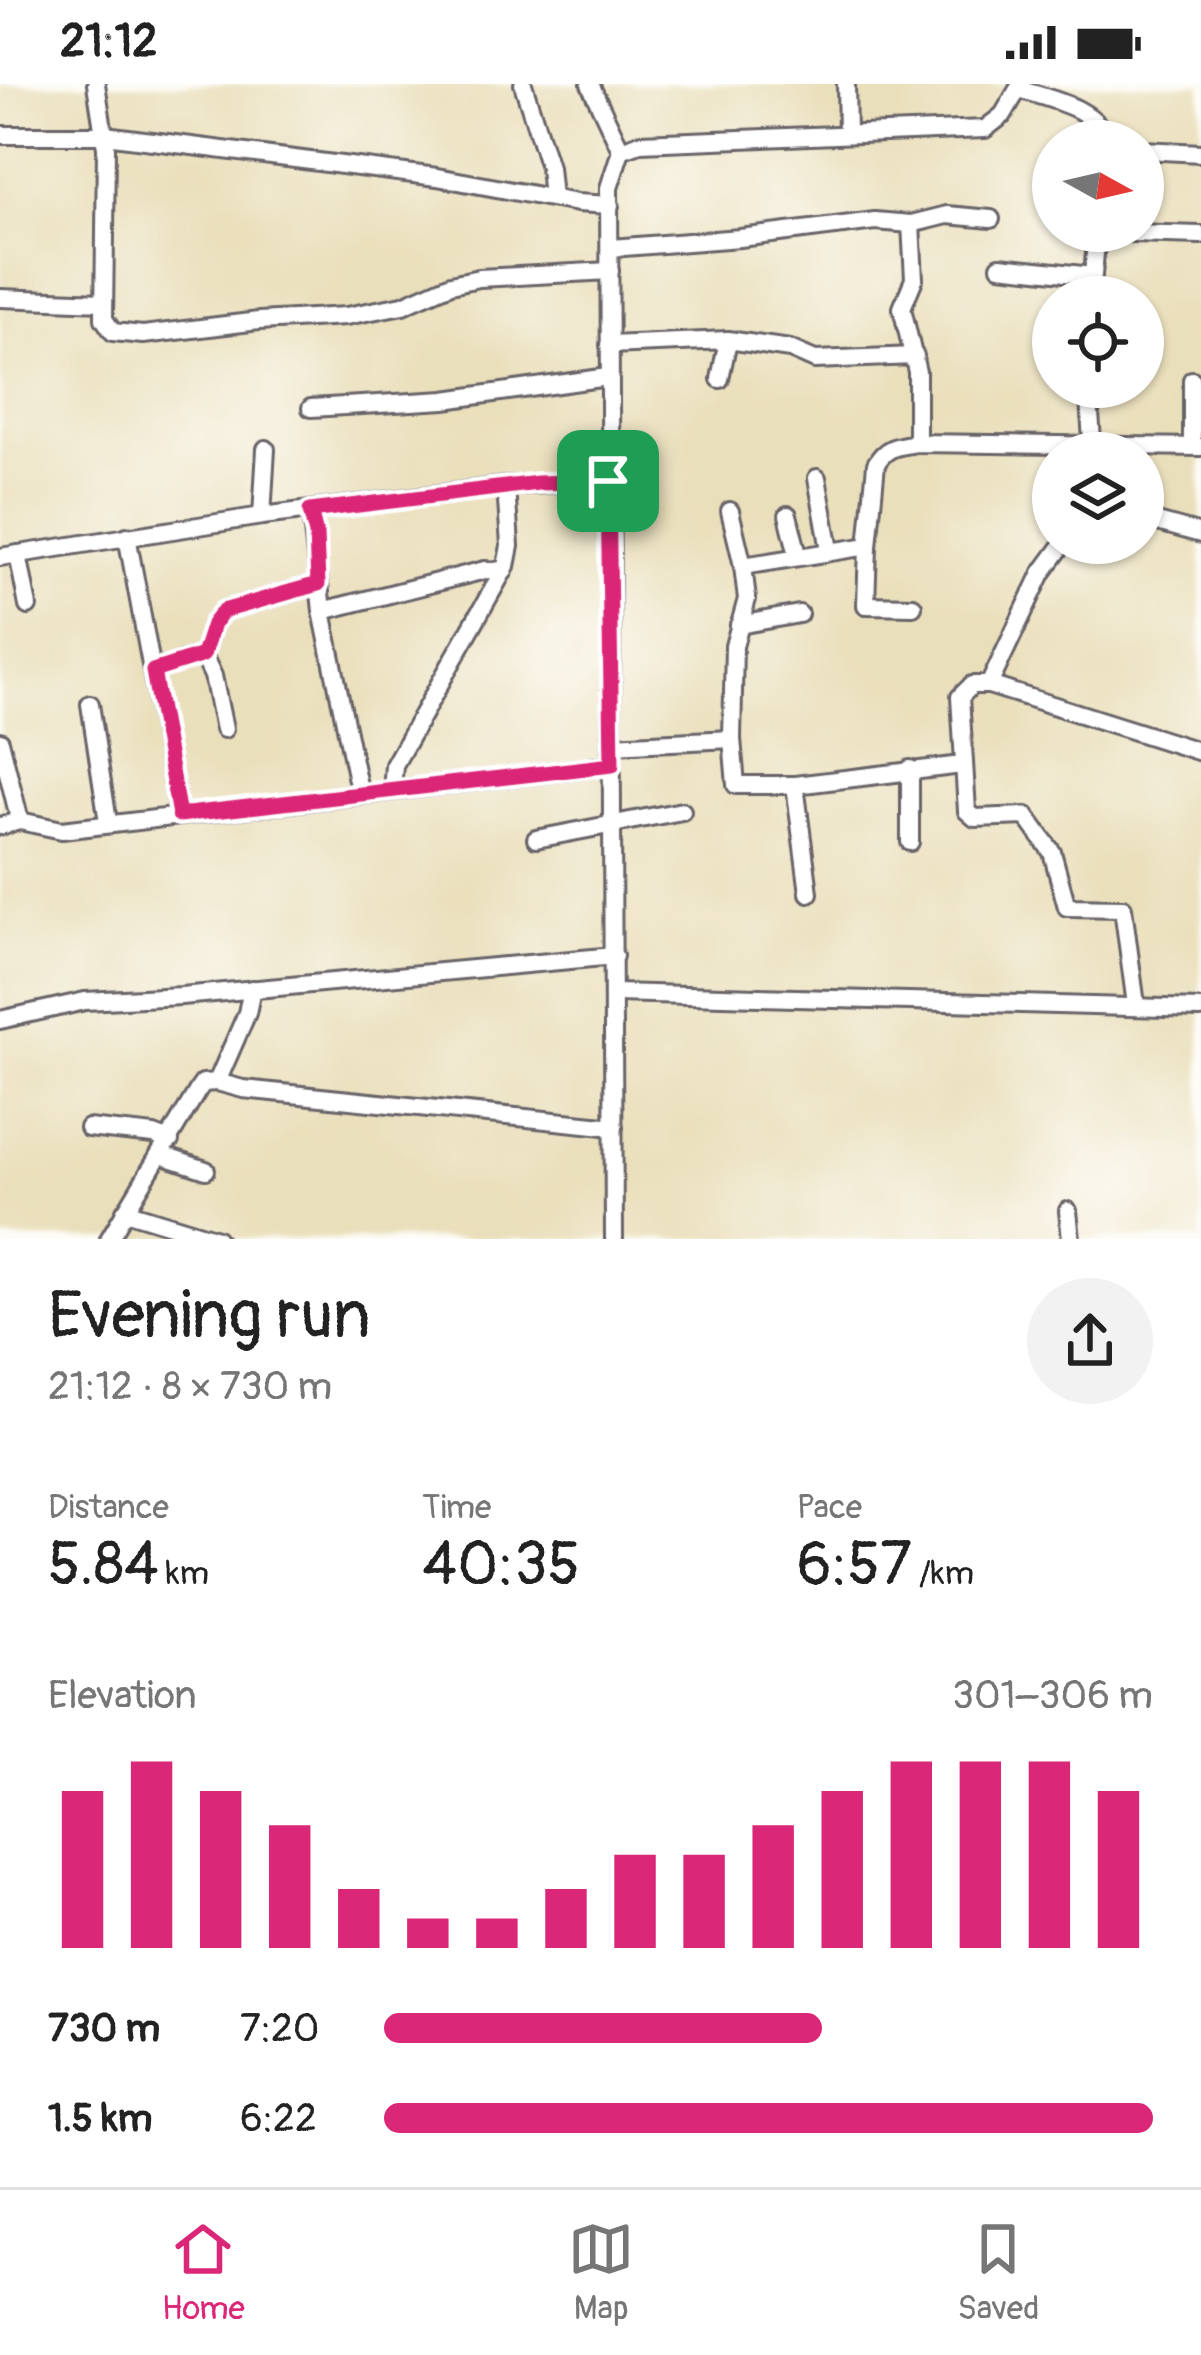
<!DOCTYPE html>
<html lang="en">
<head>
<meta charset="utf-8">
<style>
	body { margin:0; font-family:Pangolin,sans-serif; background:#f2f2f2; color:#222; height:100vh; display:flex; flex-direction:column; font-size:45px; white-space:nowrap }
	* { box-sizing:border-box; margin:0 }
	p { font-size:39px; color:#767676 }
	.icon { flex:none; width:66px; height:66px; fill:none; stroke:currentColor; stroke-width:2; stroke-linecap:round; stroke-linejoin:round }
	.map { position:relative; height:1155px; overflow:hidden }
	.side { display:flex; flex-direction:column; background:#fff; flex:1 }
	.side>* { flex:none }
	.needle { width:78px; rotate:98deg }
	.buttons { position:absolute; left:1032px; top:36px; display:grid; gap:24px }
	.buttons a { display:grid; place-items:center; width:132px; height:132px; border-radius:50%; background:#fff; box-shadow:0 3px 9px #0004; font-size:60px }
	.pin { position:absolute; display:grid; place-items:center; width:102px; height:102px; color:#fff; margin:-51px; border-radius:24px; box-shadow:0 6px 18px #0006 }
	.round { display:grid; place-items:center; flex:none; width:126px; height:126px; border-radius:63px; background:#f2f2f2 }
	.overview { display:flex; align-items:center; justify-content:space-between; height:204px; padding:0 48px }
	h1 { font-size:66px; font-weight:600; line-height:90px }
	.stats { display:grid; grid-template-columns:repeat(3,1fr); gap:18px; height:204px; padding:12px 48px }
	.stats div { display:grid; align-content:center }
	.stats b { font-size:60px; font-weight:600 }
	.stats small { font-size:33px; font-weight:400 }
	.stats p { font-size:33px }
	.chart { height:336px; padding:24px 48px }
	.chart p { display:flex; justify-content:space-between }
	.chart svg { width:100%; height:216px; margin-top:12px; stroke:#db2777; stroke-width:6 }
	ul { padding:0 48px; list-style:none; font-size:39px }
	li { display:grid; grid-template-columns:192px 144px 1fr; align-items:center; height:90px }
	li i { height:30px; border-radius:15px; background:#db2777 }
	.status { display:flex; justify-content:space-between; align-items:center; height:84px; padding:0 60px; background:#fff; direction:ltr }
	.status svg { height:33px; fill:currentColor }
	.tabs { display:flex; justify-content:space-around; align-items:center; height:168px; border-top:3px solid #e0e0e0; background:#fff; font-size:33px; color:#767676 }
	.tabs a { display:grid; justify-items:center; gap:6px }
	.tabs .selected { color:#db2777 }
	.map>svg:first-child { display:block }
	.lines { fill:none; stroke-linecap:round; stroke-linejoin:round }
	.minor-casing { stroke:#686468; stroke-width:22 }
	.minor { stroke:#fff; stroke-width:16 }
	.route-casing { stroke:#fff; stroke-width:24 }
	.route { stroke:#db2777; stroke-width:15 }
</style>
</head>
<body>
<div class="status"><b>21:12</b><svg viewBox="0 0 49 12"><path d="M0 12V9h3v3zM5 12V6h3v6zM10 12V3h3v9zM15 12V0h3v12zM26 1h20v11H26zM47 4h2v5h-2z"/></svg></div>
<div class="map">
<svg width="1201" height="1155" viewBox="0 0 1201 1155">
	<rect width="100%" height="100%" fill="#fdfcf7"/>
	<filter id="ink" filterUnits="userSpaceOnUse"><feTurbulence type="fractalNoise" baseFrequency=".00833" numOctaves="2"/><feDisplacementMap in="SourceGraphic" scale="24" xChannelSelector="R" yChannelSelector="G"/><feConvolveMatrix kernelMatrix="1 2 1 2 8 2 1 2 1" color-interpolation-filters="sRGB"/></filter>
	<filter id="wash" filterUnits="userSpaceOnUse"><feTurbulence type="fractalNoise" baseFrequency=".004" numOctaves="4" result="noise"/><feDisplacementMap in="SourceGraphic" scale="48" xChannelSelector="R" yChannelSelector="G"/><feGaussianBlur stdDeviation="2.7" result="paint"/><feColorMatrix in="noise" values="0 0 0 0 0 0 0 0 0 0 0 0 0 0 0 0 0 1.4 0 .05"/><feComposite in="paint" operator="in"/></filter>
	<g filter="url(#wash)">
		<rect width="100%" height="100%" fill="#eadfbb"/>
	</g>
	<g filter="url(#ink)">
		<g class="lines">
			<defs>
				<g id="minor">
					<path d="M 96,0 L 106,64 L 104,235 L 113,248 L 143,251 L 259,237 L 346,232 L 403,221 L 451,200 L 479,194 L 610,187"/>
					<path d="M 523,0 L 549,83 L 552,114"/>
					<path d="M 590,0 L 621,66"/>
					<path d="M 846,0 L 847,49"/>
					<path d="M 1019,5 C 1050,16 1095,22 1108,57"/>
					<path d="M 0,51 L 105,51 L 437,93 L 577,119 L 610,121"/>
					<path d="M 1143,66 L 1201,69"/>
					<path d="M 911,140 L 947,131 L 991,135"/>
					<path d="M 1097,148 L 1201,151"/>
					<path d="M 611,164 L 740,154 L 875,137 L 911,140 L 914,195 L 902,224 L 917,288 L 917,359"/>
					<path d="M 1000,182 L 1092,192"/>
					<path d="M 1091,213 L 1097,147"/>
					<path d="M 0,214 L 103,218"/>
					<path d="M 609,261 L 728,256 L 790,265 L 815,276 L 915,272"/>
					<path d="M 720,295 L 728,256"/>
					<path d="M 1088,303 L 1093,369"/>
					<path d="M 311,324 L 445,316 L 608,293"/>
					<path d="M 1192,362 L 1192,296"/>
					<path d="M 817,394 L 830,466"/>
					<path d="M 311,427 L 322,527 L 360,711"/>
					<path d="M 730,427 L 743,482"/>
					<path d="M 788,431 L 798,471"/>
					<path d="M 262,432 L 266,365"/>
					<path d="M 1143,434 L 1201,450"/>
					<path d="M 127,452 L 179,731"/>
					<path d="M 1064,459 L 1042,489 L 989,601 L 972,601 L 960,613 L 967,727 L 975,734 L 1026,732 L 1052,768 L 1067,823 L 1123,824 L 1136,921"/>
					<path d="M 868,462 L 866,521 L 913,522"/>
					<path d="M 18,470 L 28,522"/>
					<path d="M 0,473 L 262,432 L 506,402 L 608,397"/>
					<path d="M 322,527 L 485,486 L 504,487"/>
					<path d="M 739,541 L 799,530"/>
					<path d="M 203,571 L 213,592 L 224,645"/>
					<path d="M 153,587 L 203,571 L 213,540 L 223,527 L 318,500"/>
					<path d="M 989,601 L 1201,668"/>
					<path d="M 90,620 L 108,738"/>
					<path d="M 0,657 L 20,737"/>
					<path d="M 612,661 L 732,655"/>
					<path d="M 962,681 L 795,701 L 736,701 L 732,655 L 734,562 L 747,515 L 743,482 L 868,462 L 876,380 C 886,362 898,362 917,359 L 1201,363"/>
					<path d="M 795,701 L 809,809"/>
					<path d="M 392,707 L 394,681 L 506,482 L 510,462 L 506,402"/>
					<path d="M 0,742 L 20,737 L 62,746 L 612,681"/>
					<path d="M 536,755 L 682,727"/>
					<path d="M 910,758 L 910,685"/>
					<path d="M 615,909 L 1201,925"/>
					<path d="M 0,936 L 85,917 L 181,912 L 614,872"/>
					<path d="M 217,998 L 243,1005 L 614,1043"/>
					<path d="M 88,1044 L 154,1051 L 170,1057"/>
					<path d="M 161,1071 L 206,1086"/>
					<path d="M 125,1127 L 217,1155"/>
					<path d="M 1068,1127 L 1071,1155"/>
					<path d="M 109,1155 L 198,1006 L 203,999 L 217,998 L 247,929 L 252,905"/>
					<path d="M 614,1155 L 609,104 L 621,66 L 640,59 L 985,45 L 1003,31 L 1021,0"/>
				</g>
			</defs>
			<use href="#minor" class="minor-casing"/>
			<use href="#minor" class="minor"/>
		</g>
	</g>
	<g class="lines" filter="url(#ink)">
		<defs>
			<path id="route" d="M 608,397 L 612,681 L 179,731 L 153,587 L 203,571 L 213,540 L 223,527 L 318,500 L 316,450 L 310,427 L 538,399 Z"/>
		</defs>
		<use href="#route" class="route-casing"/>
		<use href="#route" class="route"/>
	</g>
</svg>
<div class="buttons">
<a><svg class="needle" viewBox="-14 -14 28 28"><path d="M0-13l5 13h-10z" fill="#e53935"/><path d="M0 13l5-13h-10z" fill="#767676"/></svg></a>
<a><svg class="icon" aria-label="locate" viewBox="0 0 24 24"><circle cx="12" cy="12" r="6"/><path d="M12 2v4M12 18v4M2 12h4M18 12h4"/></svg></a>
<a><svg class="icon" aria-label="layers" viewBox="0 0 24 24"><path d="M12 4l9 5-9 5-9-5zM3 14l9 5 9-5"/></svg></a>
</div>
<div class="pin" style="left:608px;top:397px;background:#1e9e55"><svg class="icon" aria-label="arrive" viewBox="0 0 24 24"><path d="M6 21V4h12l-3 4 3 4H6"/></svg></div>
</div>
<section class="side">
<div class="overview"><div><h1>Evening run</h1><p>21:12 · 8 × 730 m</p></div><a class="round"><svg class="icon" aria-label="share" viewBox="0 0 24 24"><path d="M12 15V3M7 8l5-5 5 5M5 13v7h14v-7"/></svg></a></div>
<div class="stats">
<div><p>Distance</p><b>5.84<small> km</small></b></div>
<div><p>Time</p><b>40:35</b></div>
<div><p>Pace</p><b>6:57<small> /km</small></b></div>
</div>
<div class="chart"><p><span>Elevation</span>301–306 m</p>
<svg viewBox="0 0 160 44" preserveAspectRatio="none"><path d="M5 44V12M15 44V6M25 44V12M35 44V19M45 44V32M55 44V38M65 44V38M75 44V32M85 44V25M95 44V25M105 44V19M115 44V12M125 44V6M135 44V6M145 44V6M155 44V12"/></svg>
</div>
<ul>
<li><b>730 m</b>7:20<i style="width:57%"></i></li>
<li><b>1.5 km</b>6:22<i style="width:100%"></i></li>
</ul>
</section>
<nav class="tabs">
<a class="selected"><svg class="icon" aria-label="home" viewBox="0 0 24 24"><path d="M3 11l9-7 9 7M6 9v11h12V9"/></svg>Home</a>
<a><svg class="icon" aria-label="map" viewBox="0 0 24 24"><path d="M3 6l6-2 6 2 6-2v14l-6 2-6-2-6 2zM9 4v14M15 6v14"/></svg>Map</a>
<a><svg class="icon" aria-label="saved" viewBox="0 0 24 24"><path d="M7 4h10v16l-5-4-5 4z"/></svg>Saved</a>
</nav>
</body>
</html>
